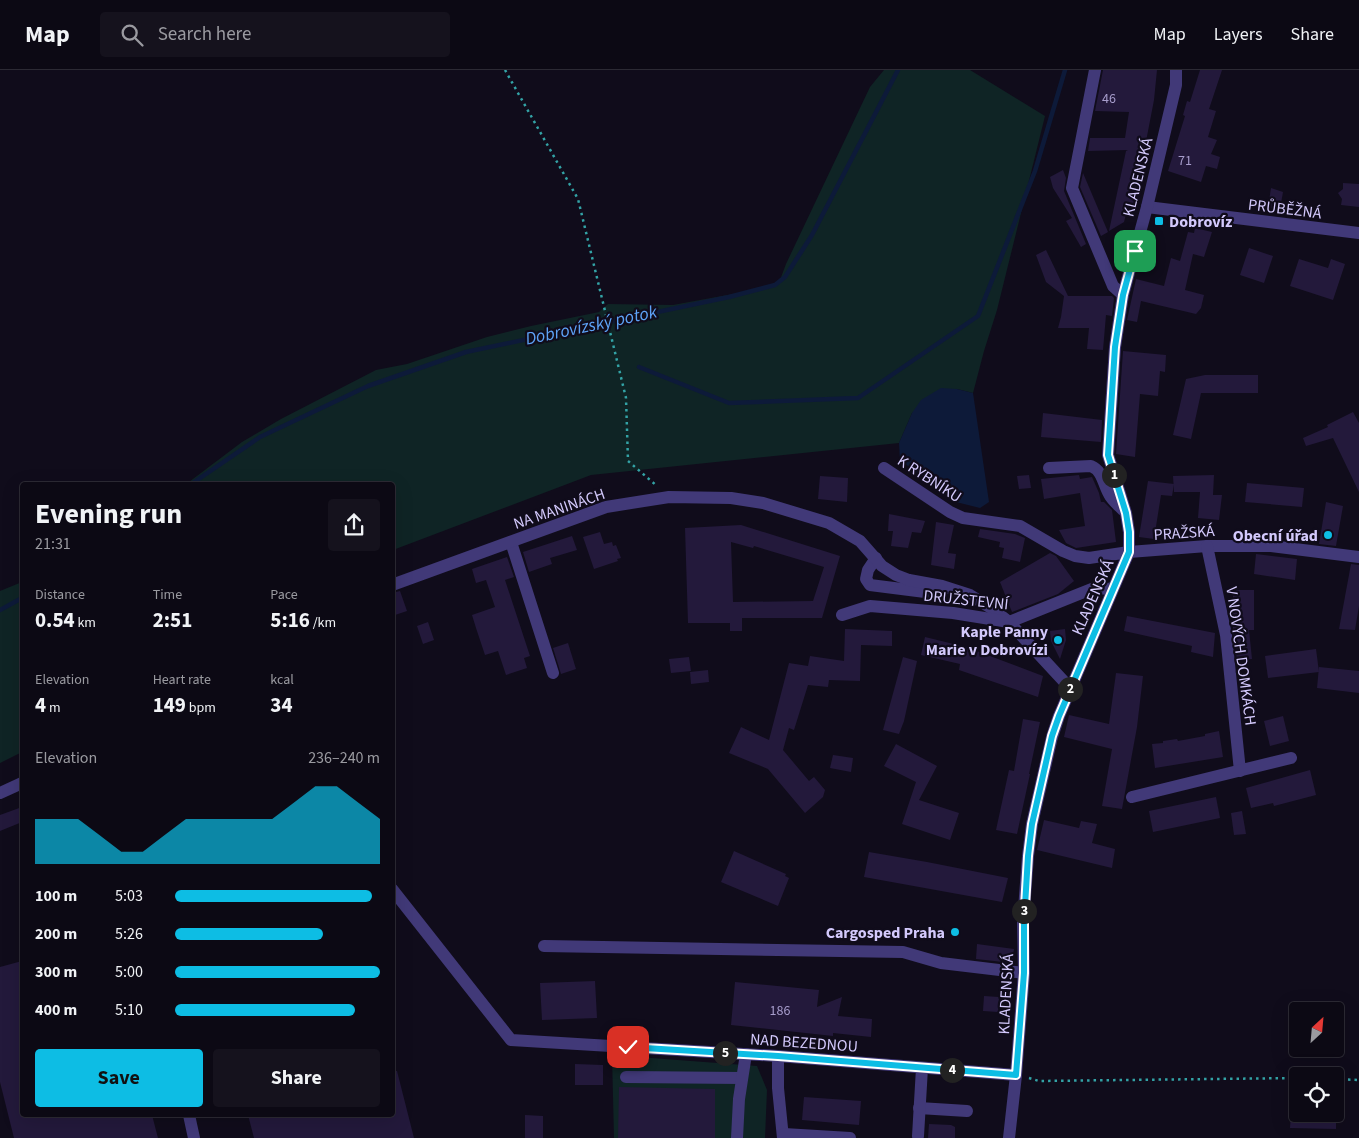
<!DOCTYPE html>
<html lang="en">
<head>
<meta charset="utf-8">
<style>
	body { margin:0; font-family:"Source Sans 3",sans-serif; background:#15121d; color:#f1f3f6; height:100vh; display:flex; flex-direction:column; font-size:19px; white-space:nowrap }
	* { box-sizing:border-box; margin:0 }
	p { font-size:16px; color:#9a9aa0 }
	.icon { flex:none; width:28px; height:28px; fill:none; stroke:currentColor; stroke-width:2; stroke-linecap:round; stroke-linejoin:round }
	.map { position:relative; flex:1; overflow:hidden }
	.side { position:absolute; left:20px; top:412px; width:375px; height:635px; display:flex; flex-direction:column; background:#0c0914; border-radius:5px; box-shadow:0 5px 20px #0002,0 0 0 1px #2c2a34 }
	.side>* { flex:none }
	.needle { width:32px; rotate:26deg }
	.controls { position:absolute; left:1289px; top:932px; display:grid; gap:10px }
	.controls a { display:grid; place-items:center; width:55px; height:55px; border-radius:5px; background:#0c0914; box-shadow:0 5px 20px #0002,0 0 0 1px #2c2a34; font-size:25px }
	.pin { position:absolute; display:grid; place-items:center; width:42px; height:42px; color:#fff; margin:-21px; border-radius:10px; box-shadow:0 2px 8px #0006 }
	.km { position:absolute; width:25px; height:25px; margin:-12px; border-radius:50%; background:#222; color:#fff; font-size:14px; line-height:25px; text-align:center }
	.round { display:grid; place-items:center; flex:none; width:52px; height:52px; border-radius:5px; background:#15121d }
	.summary { display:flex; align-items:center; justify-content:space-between; height:85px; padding:0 15px }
	h1 { font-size:28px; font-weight:700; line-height:38px }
	.stats { display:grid; grid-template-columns:repeat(3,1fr); gap:8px; height:85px; padding:5px 15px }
	.stats div { display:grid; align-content:center }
	.stats b { font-size:21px; font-weight:700 }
	.stats small { font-size:14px; font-weight:400 }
	.stats p { font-size:14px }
	.chart { height:140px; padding:10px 15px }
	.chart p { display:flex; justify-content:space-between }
	.chart svg { width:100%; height:90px; margin-top:5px; fill:#0dbde4; opacity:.7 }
	.cta { display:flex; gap:10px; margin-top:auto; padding:10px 15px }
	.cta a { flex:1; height:58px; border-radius:5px; background:#0dbde4; color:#111; font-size:20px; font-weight:700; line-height:58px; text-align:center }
	.cta a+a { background:#15121d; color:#f1f3f6 }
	ul { padding:0 15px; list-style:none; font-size:16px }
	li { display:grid; grid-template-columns:80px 60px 1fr; align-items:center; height:38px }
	li i { height:12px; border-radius:6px; background:#0dbde4 }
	header { display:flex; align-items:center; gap:30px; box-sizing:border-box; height:70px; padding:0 25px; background:#0c0914; border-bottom:1px solid #2c2a34 }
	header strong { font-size:24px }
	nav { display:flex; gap:28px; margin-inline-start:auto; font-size:18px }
	.search { width:350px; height:45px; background:#15121d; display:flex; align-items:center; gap:12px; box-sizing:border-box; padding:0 18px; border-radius:5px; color:#9a9aa0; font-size:19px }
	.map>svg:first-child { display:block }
	.green { fill:#0f2425 }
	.water { fill:#0d1a39 }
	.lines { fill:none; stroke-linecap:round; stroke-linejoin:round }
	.stream { stroke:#0d1a39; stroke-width:4.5 }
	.building { fill:#23193b; fill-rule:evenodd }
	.path { stroke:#33a3a6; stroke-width:2.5; stroke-dasharray:2.5 4; stroke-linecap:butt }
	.minor { stroke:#413978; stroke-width:12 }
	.route-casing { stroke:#fff; stroke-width:10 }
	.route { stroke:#0dbde4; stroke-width:6 }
	.poi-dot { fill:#0dbde4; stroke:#100c1b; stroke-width:2 }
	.labels { text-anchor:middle; stroke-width:4.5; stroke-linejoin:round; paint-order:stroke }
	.number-label { font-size:14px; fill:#a79dcc }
	.street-label { font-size:16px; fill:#d3c9fc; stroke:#100c1b }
	.poi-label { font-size:16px; font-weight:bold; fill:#d3c9fc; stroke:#100c1b; text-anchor:end }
	.water-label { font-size:18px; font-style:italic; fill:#5da2f6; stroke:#100c1b }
</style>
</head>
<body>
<header>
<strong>Map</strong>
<div class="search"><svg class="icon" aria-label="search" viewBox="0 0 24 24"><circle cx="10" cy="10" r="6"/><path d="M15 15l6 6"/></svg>Search here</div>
<nav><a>Map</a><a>Layers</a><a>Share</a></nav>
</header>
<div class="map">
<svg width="1359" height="1068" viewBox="0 0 1359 1068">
	<rect width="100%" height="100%" fill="#100c1b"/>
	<g class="green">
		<path d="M 884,0 L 970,0 L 1045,46 L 997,240 L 984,281 L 973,323 L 957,319 L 912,343 L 899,373 L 591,405 L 393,480 L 392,415 L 185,415 L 242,372 L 281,349 L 376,300 L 407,294 L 487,267 L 531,256 L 599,242 L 608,234 L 673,235 L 766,218 L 780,210 L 786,194 L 870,17 Z"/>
		<path d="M 22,512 L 22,682 L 0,693 L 0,521 Z"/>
		<path d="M 612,985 L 757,996 L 767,1020 L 765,1068 L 614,1068 Z"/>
	</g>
	<path class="water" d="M 941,318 L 957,319 L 973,323 L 989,432 L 980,438 L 956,432 L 900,390 L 899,373 L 912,343 L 921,330 Z"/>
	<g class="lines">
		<g class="stream">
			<path d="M 639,297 L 729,333 L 858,328 L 978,246 L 1035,101 L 1065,0"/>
			<path d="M 190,415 L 260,367 L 368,316 L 466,282 L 729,227 L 775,215 L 785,207 L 812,165 L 898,0"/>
			<path d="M 0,540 L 22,528"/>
		</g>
	</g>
	<g class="building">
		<path d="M 1103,0 L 1157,0 L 1154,30 L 1132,144 L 1126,144 L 1124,152 L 1109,161 L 1126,81 L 1128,80 L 1088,81 L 1090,68 L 1125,68 L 1129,42 L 1095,41 Z"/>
		<path d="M 1200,0 L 1222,0 L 1209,39 L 1216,41 L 1208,67 L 1217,70 L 1211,84 L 1220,87 L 1217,99 L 1206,96 L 1201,112 L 1168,101 L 1185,46 L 1183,45 L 1187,31 L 1190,32 Z"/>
		<path d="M 1063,100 L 1066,108 L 1064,121 L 1086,174 L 1081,177 L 1066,151 L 1072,148 L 1053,118 L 1050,107 Z"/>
		<path d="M 1083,103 L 1108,162 L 1101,166 L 1080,117 Z"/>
		<path d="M 1343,113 L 1359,114 L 1359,137 L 1341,135 L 1342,129 L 1338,123 L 1343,119 Z"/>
		<path d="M 1271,118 L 1283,122 L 1280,139 L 1268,138 Z"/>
		<path d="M 1195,158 L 1212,162 L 1204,187 L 1193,184 L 1185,220 L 1204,225 L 1201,238 L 1196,244 L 1141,231 L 1137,252 L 1127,250 L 1136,209 L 1164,216 L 1171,188 L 1180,191 L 1188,162 L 1194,163 Z"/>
		<path d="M 1249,178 L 1273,186 L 1264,213 L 1240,205 Z"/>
		<path d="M 1046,180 L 1068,226 L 1112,226 L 1114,228 L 1112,246 L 1106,245 L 1103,280 L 1087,279 L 1089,258 L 1058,258 L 1061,247 L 1064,226 L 1046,212 L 1036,185 Z"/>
		<path d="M 1299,189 L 1328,198 L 1331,189 L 1345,194 L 1333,230 L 1290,216 Z"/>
		<path d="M 1123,281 L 1166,285 L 1165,302 L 1160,301 L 1158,326 L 1140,324 L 1135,387 L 1116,384 Z"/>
		<path d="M 1205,305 L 1258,305 L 1258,323 L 1201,323 L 1191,369 L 1173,365 L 1186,309 Z"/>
		<path d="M 1353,342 L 1359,353 L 1359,422 L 1333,368 L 1306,376 L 1303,368 L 1328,357 L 1327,355 Z"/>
		<path d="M 1043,343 L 1102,350 L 1101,372 L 1041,367 Z"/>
		<path d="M 1029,405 L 1031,418 L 1019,419 L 1017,406 Z"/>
		<path d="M 1079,405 L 1080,409 L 1092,407 L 1099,423 L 1101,432 L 1104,432 L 1112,440 L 1116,472 L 1076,478 L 1066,473 L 1059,460 L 1085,456 L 1080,423 L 1044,429 L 1041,409 Z"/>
		<path d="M 1214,405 L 1213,425 L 1222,425 L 1219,450 L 1198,448 L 1200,422 L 1174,422 L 1173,406 Z"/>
		<path d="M 820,406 L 848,408 L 847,432 L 818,429 Z"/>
		<path d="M 1148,411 L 1174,414 L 1172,426 L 1161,425 L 1154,469 L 1139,467 Z"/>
		<path d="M 1247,413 L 1304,418 L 1302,437 L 1245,432 Z"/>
		<path d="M 1326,432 L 1343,436 L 1336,476 L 1319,474 Z"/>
		<path d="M 889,444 L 925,451 L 921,463 L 912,462 L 908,478 L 891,476 L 893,461 L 888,461 Z"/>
		<path d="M 936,452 L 954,455 L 948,483 L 956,484 L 954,499 L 931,495 Z"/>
		<path d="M 741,455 L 840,486 L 822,548 L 742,548 L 742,561 L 730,561 L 730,553 L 688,553 L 685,458 ZM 731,472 L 753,478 L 754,476 L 824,497 L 813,531 L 733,532 Z"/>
		<path d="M 980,459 L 1015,464 L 1025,468 L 1020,492 L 1002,488 L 1004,478 L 999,477 L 1000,472 L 978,467 Z"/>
		<path d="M 600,462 L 604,474 L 612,472 L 613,476 L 616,475 L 621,488 L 617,489 L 618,491 L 594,499 L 583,467 Z"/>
		<path d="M 572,466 L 577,480 L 550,488 L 552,494 L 529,502 L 523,482 Z"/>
		<path d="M 1050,483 L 1056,486 L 1074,511 L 1058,524 L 1012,542 L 1000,512 Z"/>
		<path d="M 1256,484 L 1297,489 L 1295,510 L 1254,504 Z"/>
		<path d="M 507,487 L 514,507 L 505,510 L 530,586 L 524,588 L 527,598 L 506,605 L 498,581 L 485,585 L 476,558 L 472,545 L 495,537 L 486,510 L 476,513 L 472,499 Z"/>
		<path d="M 1351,494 L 1359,495 L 1359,536 L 1355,560 L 1339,559 Z"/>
		<path d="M 1233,520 L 1254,520 L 1254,560 L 1249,560 L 1252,589 L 1237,590 L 1233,560 Z"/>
		<path d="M 400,521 L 407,541 L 392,546 L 392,523 Z"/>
		<path d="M 1127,546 L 1215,563 L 1213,587 L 1191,582 L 1192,576 L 1124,561 Z"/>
		<path d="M 428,552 L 434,570 L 423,574 L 417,556 Z"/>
		<path d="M 845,559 L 892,561 L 892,576 L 861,575 L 860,611 L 829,610 L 828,617 L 808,615 L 794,660 L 789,658 L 783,680 L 809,711 L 814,707 L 825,720 L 823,727 L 805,743 L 768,699 L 729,683 L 741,657 L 769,670 L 789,593 L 808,596 L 810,586 L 844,591 Z"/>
		<path d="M 1065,559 L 1066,570 L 1060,589 L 1051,571 L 1050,561 Z"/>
		<path d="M 925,567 L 966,577 L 1043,606 L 1038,627 L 959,600 L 960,594 L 921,585 Z"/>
		<path d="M 568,573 L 576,599 L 561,604 L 553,578 Z"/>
		<path d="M 1316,579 L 1319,602 L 1268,608 L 1265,586 Z"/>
		<path d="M 689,587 L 691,601 L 671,603 L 669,589 Z"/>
		<path d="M 903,587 L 917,591 L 904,651 L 899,664 L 883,660 Z"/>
		<path d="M 1319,597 L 1359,601 L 1359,623 L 1317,618 Z"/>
		<path d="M 708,600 L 709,612 L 691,614 L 690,602 Z"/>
		<path d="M 1116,603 L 1143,606 L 1137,657 L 1122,739 L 1102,736 L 1112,679 L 1064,667 L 1069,645 L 1109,654 Z"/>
		<path d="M 1283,646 L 1289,671 L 1270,676 L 1264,651 Z"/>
		<path d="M 1023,649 L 1040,652 L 1029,704 L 1030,704 L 1017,764 L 996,760 L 1009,700 L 1014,701 Z"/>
		<path d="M 1219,661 L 1223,687 L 1155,698 L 1152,674 L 1163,673 L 1163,671 L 1177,669 L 1178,671 L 1205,666 L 1205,664 Z"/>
		<path d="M 896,674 L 937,696 L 919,730 L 959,743 L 950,770 L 902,754 L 916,712 L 884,696 Z"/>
		<path d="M 833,685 L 853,688 L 851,702 L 830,698 Z"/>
		<path d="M 1310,700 L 1316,725 L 1274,736 L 1273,733 L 1251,738 L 1246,718 Z"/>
		<path d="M 1216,727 L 1220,748 L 1153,762 L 1149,741 Z"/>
		<path d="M 22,737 L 22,752 L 0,761 L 0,745 Z"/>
		<path d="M 1242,741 L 1246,764 L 1234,765 L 1231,743 Z"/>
		<path d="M 1044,750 L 1079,758 L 1081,751 L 1097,754 L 1092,773 L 1115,779 L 1112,798 L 1037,780 Z"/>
		<path d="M 734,781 L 786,804 L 785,806 L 789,808 L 778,836 L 721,812 Z"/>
		<path d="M 869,782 L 927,792 L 1008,808 L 1002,832 L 864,807 Z"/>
		<path d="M 977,874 L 1014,879 L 1012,893 L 976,889 Z"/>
		<path d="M 22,891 L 22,1045 L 152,1045 L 158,1068 L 14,1068 L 0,1012 L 0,897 Z"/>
		<path d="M 595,911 L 597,948 L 542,950 L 540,913 Z"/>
		<path d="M 735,912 L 819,920 L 817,937 L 842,927 L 838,946 L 872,949 L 871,967 L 833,963 L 833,966 L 731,955 Z"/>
		<path d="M 984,926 L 999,927 L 998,942 L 983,941 Z"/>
		<path d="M 575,994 L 603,995 L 603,1015 L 575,1015 Z"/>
		<path d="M 392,1001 L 397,1001 L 414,1068 L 254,1068 L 248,1045 L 392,1045 Z"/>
		<path d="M 619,1017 L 715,1019 L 715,1068 L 618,1068 Z"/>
		<path d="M 804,1027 L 861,1031 L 859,1055 L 802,1050 Z"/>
		<path d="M 1291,1044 L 1336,1044 L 1336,1059 L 1290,1058 Z"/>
		<path d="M 525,1045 L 543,1046 L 543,1068 L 525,1068 Z"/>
		<path d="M 929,1054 L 951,1055 L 955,1057 L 955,1068 L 928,1068 Z"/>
	</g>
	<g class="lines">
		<g class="path">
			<path d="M 505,0 L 578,129 L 626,328 L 628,391 L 657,416"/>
			<path d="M 1029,1008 L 1039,1011 L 1298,1008"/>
			<path d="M 1335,1009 L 1359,1010"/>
		</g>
		<g class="minor">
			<path d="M 1095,0 L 1072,118 L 1113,216 L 1123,225"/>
			<path d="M 1147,137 L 1359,163"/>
			<path d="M 884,398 L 950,442 L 963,448 L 1020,456 L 1063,481 L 1075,486 L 1089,488 L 1129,482 L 1207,476 L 1271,476 L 1359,487"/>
			<path d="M 1049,398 L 1091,396 C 1103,401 1103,414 1109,424 C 1112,430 1118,435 1123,440"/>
			<path d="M 511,472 L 553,603"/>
			<path d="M 1207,476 L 1226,565 L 1240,701"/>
			<path d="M 876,488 L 868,500 L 866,509 L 870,515 L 933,523"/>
			<path d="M 392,515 L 606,437 L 669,427 L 731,428 L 763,433 L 829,453 L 860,471 L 882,496 L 896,505 L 909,510 L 942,516 L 970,525 L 991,538 L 1009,552 L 1070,618"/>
			<path d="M 842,545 L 870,536 L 953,543 L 1009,552 L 1094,518 L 1112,519"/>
			<path d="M 0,723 L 22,713"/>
			<path d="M 1132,727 L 1291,688"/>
			<path d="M 392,819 L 511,970 L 778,986 L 1016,1005"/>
			<path d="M 544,876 L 903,882 L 941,893 L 1024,903"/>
			<path d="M 778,986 L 778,1018 L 783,1068"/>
			<path d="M 626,1007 L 742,1008"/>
			<path d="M 919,1038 L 967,1041"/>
			<path d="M 189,1045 L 194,1068"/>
			<path d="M 784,1064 L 850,1068"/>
			<path d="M 918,1066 L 922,998"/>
			<path d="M 737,1068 L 739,1029 L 746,984"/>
			<path d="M 1009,1068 L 1016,1005 L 1024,903 L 1023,853 L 1028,786 L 1032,754 L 1052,667 L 1059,646 L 1129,482 L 1129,462 L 1126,443 L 1108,385 L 1115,277 L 1123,225 L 1147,137 L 1176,15 L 1176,0"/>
		</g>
	</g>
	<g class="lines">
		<defs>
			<path id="route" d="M 628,977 L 778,986 L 1016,1005 L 1024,903 L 1024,853 L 1028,786 L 1032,754 L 1052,666 L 1059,646 L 1129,482 L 1129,462 L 1126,443 L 1108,385 L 1115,277 L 1123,225 L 1135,181"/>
		</defs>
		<use href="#route" class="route-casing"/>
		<use href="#route" class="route"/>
	</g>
	<g class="poi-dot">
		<rect x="1154" y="146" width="10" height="10" rx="2.5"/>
		<circle cx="1328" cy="465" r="5"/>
		<circle cx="1058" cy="570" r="5"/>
		<circle cx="955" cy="862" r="5"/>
	</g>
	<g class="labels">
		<g class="number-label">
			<text x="1109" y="33">46</text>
			<text x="1185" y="95">71</text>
			<text x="780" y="945">186</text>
		</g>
		<g class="street-label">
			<text transform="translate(1137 107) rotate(-76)" y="6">KLADENSKÁ</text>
			<text transform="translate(1285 138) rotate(7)" y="6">PRŮBĚŽNÁ</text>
			<text transform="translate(930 408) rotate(33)" y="6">K RYBNÍKU</text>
			<text transform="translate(559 438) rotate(-19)" y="6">NA MANINÁCH</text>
			<text transform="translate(1184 462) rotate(-4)" y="6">PRAŽSKÁ</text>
			<text transform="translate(1092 527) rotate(-66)" y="6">KLADENSKÁ</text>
			<text transform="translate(966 529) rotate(6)" y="6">DRUŽSTEVNÍ</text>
			<text transform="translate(1242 586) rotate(82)" y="6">V NOVÝCH DOMKÁCH</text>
			<text transform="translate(1005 924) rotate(-87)" y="6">KLADENSKÁ</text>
			<text transform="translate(804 972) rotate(4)" y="6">NAD BEZEDNOU</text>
		</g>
		<g class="poi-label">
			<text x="1169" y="157" text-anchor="start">Dobrovíz</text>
			<text x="1318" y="471">Obecní úřad</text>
			<text x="1048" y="567">Kaple Panny<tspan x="1048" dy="18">Marie v Dobrovízi</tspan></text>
			<text x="945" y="868">Cargosped Praha</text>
		</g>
		<g class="water-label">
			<text transform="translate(591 255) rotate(-12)" y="6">Dobrovízský potok</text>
		</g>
	</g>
</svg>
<div class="controls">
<a><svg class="needle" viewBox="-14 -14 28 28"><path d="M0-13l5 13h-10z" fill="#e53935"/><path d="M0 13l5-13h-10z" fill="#9a9aa0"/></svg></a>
<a><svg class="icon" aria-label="locate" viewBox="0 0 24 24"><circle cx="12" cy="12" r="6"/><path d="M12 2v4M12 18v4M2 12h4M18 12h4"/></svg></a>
</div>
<div class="pin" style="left:1135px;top:181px;background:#1e9e55"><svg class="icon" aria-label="arrive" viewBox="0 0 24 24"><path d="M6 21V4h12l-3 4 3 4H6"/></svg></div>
<div class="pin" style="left:628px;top:977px;background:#d93025"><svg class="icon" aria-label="check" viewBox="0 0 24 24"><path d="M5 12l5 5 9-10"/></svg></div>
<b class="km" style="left:1114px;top:405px">1</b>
<b class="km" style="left:1070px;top:619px">2</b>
<b class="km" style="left:1024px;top:841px">3</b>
<b class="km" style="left:952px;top:1000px">4</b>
<b class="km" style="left:725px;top:983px">5</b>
<section class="side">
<div class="summary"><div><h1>Evening run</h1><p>21:31</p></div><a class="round"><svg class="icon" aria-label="share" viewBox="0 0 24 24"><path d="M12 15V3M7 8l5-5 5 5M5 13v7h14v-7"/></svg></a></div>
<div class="stats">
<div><p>Distance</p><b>0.54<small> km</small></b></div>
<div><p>Time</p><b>2:51</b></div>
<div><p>Pace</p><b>5:16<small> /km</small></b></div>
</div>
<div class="stats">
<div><p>Elevation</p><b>4<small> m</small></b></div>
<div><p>Heart rate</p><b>149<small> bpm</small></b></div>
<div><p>kcal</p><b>34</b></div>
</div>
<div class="chart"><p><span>Elevation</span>236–240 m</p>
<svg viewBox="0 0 160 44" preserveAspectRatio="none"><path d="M0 44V22L10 22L20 22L30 30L40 38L50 38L60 30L70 22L80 22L90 22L100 22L110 22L120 14L130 6L140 6L150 14L160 22V44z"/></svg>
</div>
<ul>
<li><b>100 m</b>5:03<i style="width:96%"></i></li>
<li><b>200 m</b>5:26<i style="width:72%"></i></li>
<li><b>300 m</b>5:00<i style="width:100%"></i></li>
<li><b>400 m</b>5:10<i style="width:88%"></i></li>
</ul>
<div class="cta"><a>Save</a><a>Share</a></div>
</section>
</div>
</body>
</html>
